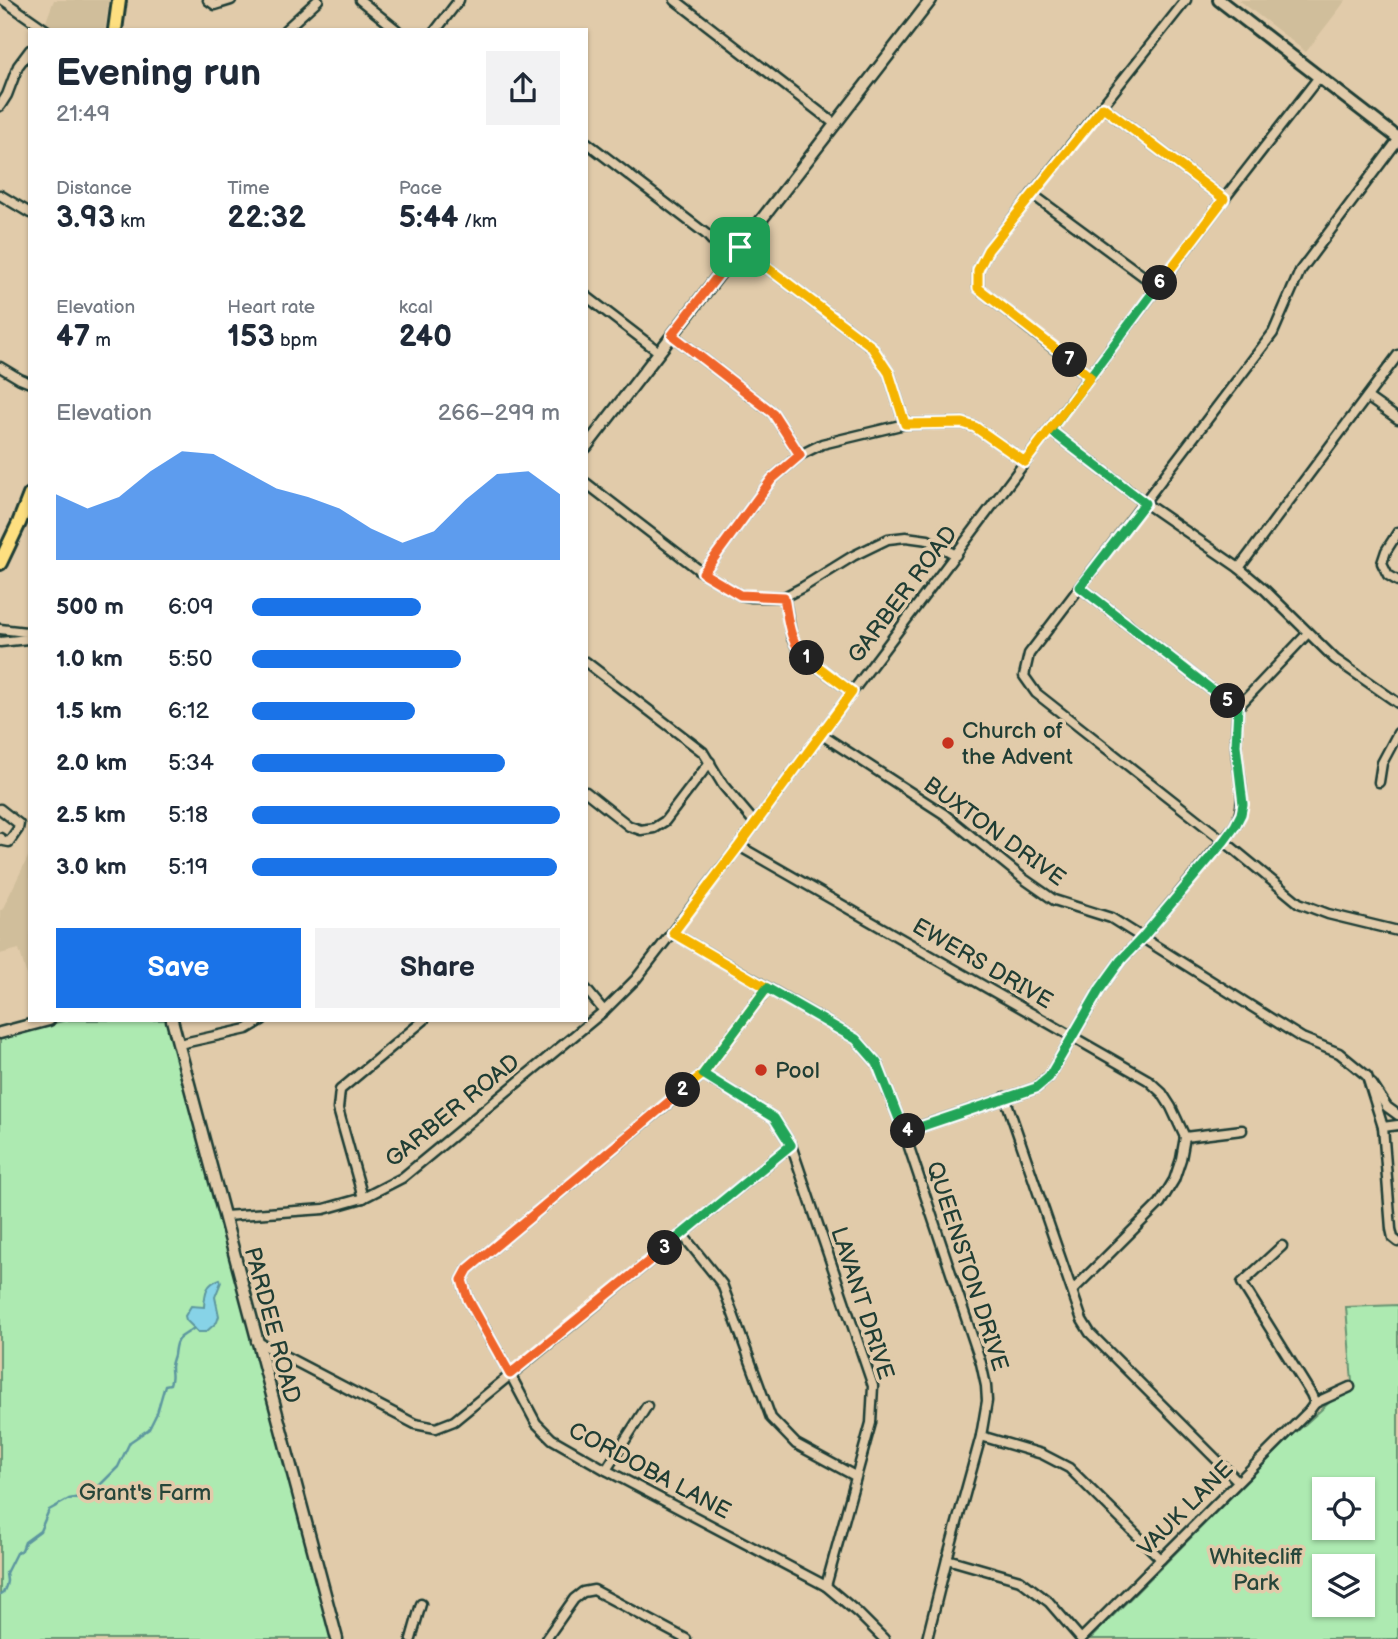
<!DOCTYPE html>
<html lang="en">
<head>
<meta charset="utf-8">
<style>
	body { margin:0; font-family:"Balsamiq Sans",sans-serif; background:#f2f2f3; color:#1f2937; height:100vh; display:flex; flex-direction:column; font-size:26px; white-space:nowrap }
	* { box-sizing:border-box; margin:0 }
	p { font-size:23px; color:#747a83 }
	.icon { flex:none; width:38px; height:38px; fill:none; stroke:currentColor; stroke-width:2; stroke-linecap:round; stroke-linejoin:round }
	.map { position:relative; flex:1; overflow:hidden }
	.details { position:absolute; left:28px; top:28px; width:560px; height:994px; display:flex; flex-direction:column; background:#fff; border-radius:0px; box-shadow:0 2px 5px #0004 }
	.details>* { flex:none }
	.tools { position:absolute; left:1312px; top:1477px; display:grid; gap:14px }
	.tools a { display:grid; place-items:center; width:63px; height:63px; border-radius:0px; background:#fff; box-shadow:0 2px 5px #0004; font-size:35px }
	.pin { position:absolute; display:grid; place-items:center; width:60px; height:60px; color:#fff; margin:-30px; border-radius:14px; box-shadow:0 4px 10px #0006 }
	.km { position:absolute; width:35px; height:35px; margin:-18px; border-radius:50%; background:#222; color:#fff; font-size:19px; line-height:35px; text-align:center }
	.round { display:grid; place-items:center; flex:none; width:74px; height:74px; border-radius:0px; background:#f2f2f3 }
	.summary { display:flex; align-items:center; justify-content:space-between; height:119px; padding:0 28px }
	h1 { font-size:38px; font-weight:600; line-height:52px }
	.figures { display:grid; grid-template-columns:repeat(3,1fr); gap:10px; height:119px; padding:7px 28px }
	.figures div { display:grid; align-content:center }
	.figures b { font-size:30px; font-weight:600 }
	.figures small { font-size:19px; font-weight:400 }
	.figures p { font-size:19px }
	.chart { height:196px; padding:14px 28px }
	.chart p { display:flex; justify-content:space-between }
	.chart svg { width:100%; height:126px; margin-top:7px; fill:#1a73e8; opacity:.7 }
	.cta { display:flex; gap:14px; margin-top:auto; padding:14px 28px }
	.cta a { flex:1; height:80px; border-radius:0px; background:#1a73e8; color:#fff; font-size:28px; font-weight:600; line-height:80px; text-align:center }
	.cta a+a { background:#f2f2f3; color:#1f2937 }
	ul { padding:0 28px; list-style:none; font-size:23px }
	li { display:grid; grid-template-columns:112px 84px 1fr; align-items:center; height:52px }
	li i { height:18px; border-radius:9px; background:#1a73e8 }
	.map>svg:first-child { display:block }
	.built { fill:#d0be9b }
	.green { fill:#adeab1; stroke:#669472; stroke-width:2; fill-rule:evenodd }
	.water { fill:#87d3e7; stroke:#5d979f; stroke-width:2 }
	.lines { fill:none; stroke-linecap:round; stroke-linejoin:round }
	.stream { stroke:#5d979f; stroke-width:2.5 }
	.minor-casing { stroke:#1f3d34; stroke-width:13 }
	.tertiary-casing { stroke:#1f3d34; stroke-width:15 }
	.secondary-casing { stroke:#1f3d34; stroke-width:16 }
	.primary-casing { stroke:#1f3d34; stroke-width:18 }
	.minor { stroke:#e1cbaa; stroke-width:8 }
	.tertiary { stroke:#e1cbaa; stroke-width:10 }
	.secondary { stroke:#e1cbaa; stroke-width:10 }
	.primary { stroke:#fddf80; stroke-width:12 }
	.split-1-casing { stroke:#fff; stroke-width:14 }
	.split-2-casing { stroke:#fff; stroke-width:14 }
	.split-3-casing { stroke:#fff; stroke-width:14 }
	.split-4-casing { stroke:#fff; stroke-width:14 }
	.split-5-casing { stroke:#fff; stroke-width:14 }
	.split-6-casing { stroke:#fff; stroke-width:14 }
	.split-7-casing { stroke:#fff; stroke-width:14 }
	.split-8-casing { stroke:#fff; stroke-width:14 }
	.split-1 { stroke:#f0652b; stroke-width:9 }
	.split-2 { stroke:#f5b400; stroke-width:9 }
	.split-3 { stroke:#f0652b; stroke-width:9 }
	.split-4 { stroke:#22a559; stroke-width:9 }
	.split-5 { stroke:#22a559; stroke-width:9 }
	.split-6 { stroke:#22a559; stroke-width:9 }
	.split-7 { stroke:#f5b400; stroke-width:9 }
	.split-8 { stroke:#f5b400; stroke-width:9 }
	.poi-dot { fill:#c8321e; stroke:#e1cbaa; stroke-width:2.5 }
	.labels { text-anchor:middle; stroke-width:7; stroke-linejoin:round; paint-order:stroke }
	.street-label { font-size:23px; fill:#1f3d34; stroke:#e1cbaa }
	.poi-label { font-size:23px; fill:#1f3d34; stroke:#e1cbaa; text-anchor:start }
	.park-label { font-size:23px; fill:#26463a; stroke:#e1cbaa }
</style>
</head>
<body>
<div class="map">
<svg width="1398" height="1639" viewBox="0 0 1398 1639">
	<rect width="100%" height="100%" fill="#e1cbaa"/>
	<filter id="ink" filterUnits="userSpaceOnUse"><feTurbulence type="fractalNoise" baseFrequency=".0143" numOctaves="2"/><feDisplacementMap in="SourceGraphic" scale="14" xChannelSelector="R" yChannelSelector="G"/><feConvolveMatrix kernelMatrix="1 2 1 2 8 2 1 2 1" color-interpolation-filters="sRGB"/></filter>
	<g filter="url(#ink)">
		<g class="built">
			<path d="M 54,0 L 109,0 L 105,30 L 53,30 L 45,24 Z"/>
			<path d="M 1239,0 L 1346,0 L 1306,52 Z"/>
			<path d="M 30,853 L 30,986 L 19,949 L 0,954 L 0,910 L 2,910 Z"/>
		</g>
		<g class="green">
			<path d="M 66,1020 L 167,1020 L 201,1143 L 333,1639 L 0,1639 L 0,1038 Z"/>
			<path d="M 1398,1305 L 1398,1639 L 1090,1639 L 1292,1436 L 1352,1382 L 1346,1307 ZM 1325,1489 L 1363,1489 L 1363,1528 L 1325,1528 ZM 1325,1566 L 1363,1566 L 1363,1605 L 1325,1605 Z"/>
		</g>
		<path class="water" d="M 220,1279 L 221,1282 L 215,1297 L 219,1316 L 217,1322 L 206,1332 L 198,1332 L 186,1320 L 185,1316 L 191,1306 L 204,1307 C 205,1294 205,1284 220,1279 Z"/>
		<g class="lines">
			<path class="stream" d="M 0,1595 L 3,1593 L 6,1586 L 7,1581 L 6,1573 L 16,1553 L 22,1550 L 25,1542 L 40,1531 L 49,1510 L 69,1499 L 90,1495 L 118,1467 L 130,1442 L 149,1429 L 157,1413 L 165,1385 L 170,1384 C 173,1377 171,1375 171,1367 C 171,1363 173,1359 174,1355 C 176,1335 179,1340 194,1328"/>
			<defs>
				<g id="minor">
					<path d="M 3,0 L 46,30"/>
					<path d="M 208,0 L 215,5 L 231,0"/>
					<path d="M 360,0 L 397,30"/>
					<path d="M 675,0 L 835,124"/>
					<path d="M 285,30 L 318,0"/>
					<path d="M 436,30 L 459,0"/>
					<path d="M 0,106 L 7,95 L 18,66 L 30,50"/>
					<path d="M 1103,107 L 1224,199"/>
					<path d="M 1398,140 L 1300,271 L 1273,333 L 1029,654 L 1024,676 L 1036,693 L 1224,841 L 1299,903 L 1328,914 L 1398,931"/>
					<path d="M 586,142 L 706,234 L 717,246 L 732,257"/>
					<path d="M 1032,194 L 1158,287"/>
					<path d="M 0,195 L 30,213"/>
					<path d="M 740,247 L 871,346 L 889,373 L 905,424"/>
					<path d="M 586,296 L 659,352"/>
					<path d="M 672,335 L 773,413 L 800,455"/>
					<path d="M 0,367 L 20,379 L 30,383"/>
					<path d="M 1090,377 L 978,288 L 978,270 L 988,250 L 1186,0"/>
					<path d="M 1367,397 L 1398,419"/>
					<path d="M 1050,430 L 1145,503 L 1239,568 L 1265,590 L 1335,659 L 1398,703"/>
					<path d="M 586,483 L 703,573 L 740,595 L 752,597 L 784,597 L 803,587 L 853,556 L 888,539 L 906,537 L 928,540 L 956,555"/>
					<path d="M 1398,532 L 1386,551 L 1382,563 L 1388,575 L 1398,581"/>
					<path d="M 1239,568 L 1398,355"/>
					<path d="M 703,573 L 772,479 L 800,455 L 822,444 L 905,424 L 963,423 L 975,427 L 1025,462"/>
					<path d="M 1080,587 L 1216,693 L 1238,707"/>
					<path d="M 784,597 L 792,638 L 800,653 L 852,692"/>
					<path d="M 0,629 L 26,632 L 30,634"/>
					<path d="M 0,642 L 28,639 L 30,636"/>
					<path d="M 586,662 L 703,752 L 723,785 L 755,823"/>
					<path d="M 822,735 L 944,814 L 1024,879 L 1054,900 L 1111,918 L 1302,1038 L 1339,1053 L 1367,1076 L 1383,1127 L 1391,1229 L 1393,1238 L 1398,1242"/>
					<path d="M 1379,782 L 1382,763 L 1398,733"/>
					<path d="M 586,792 L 629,826 L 641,830 L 654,828 L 665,821 L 710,762"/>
					<path d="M 0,809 L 19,824 L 18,829 L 9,842 L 4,841 L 0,838"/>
					<path d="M 739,846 L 1148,1080 L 1162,1093 L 1171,1107 L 1185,1137 L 1181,1159 L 1174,1180 L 1160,1203 L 1073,1290"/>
					<path d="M 673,933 L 856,1039 L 877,1063 L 904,1132 L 981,1363 L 986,1386 L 987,1401 L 981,1436 L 947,1559 L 927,1639"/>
					<path d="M 767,988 L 703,1074 L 474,1264 L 468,1269 L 462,1280 L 468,1299 L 510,1374 L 536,1423 L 552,1439 L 606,1470 L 826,1586 L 858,1613 L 884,1639"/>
					<path d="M 586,989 L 604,1011"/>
					<path d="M 179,1044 L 247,1029 L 262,1020"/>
					<path d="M 703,1074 L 774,1118 L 791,1145 L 873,1386 L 871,1423 L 826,1586"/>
					<path d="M 1372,1084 L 1387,1107 L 1398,1115"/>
					<path d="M 1005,1097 L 1082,1320 L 1090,1333 L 1238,1481"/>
					<path d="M 1383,1127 L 1398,1125"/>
					<path d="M 904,1132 L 1036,1088 L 1049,1077 L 1100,989 L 1121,960 L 1143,937 L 1235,826 C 1249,799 1237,774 1236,746 C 1236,733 1237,720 1238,707 L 1308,633"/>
					<path d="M 1185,1137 L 1242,1130"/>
					<path d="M 363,1198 L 338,1109 L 340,1090 L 424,1020"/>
					<path d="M 225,1216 L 324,1209 L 363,1198 L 402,1178 L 604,1011 L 636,979 L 739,846 L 852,692 L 1025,462 L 1224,199 L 1319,77"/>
					<path d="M 682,1234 L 722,1284 L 771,1418 L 796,1444 L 855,1476"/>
					<path d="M 1282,1246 L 1242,1283 L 1311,1394 L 1315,1403"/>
					<path d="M 256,1341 L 415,1424 L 436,1428 L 454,1421 L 791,1145"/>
					<path d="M 1315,1403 L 1350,1387"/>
					<path d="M 981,1436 L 1042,1454 L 1069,1468 L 1161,1559"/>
					<path d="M 606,1470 L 647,1406"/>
					<path d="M 947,1559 L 1020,1580 L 1049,1602 L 1081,1639"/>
					<path d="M 411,1639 L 421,1604"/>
					<path d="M 546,1639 L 574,1599 L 583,1592 L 594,1590 L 686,1639"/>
					<path d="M 1081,1639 L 1309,1411 L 1315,1403"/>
				</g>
				<g id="tertiary">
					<path d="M 586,447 L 931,0"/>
					<path d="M 172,1020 L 337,1639"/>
					<path d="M 0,1033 L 49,1020"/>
				</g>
				<path id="secondary" d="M 1219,0 L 1398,138"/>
				<g id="primary">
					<path d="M 115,30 L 119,0"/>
					<path d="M 0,563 L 19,523 L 30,495"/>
				</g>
			</defs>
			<use href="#minor" class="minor-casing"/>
			<use href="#tertiary" class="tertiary-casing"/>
			<use href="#secondary" class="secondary-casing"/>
			<use href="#primary" class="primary-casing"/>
			<use href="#minor" class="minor"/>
			<use href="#tertiary" class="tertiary"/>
			<use href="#secondary" class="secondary"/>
			<use href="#primary" class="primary"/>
		</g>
	</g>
	<g class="lines" filter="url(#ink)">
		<defs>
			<path id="split-1" d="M 740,247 L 672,335 L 773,413 L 800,455 L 772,479 L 703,573 L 740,595 L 784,597 C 788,618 789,644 807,658"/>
			<path id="split-2" d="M 683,1090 L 703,1074 L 767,988 L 673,933 L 739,846 L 852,692 L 807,658"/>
			<path id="split-3" d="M 665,1248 L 510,1374 L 468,1299 L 462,1280 L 468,1269 L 474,1264 L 683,1090"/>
			<path id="split-4" d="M 665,1248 L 791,1145 L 774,1118 L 703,1074 L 767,988 L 856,1039 L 877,1063 L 904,1132 L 908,1131"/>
			<path id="split-5" d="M 908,1131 L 1036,1088 L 1049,1077 L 1100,989 L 1121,960 L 1143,937 L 1224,841 L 1235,826 L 1241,814 L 1243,804 L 1236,745 L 1238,707 L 1228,701"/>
			<path id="split-6" d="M 1160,283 L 1050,430 L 1145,503 L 1080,587 L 1216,693 L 1228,701"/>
			<path id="split-7" d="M 1070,360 L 978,288 L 978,270 L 988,250 L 1103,107 L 1224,199 L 1160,283"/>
			<path id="split-8" d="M 740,247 L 871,346 L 889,373 L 905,424 L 963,423 L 975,427 L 1025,462 L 1090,377 L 1070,360"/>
		</defs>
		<use href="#split-1" class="split-1-casing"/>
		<use href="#split-2" class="split-2-casing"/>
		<use href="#split-3" class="split-3-casing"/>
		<use href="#split-4" class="split-4-casing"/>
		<use href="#split-5" class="split-5-casing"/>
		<use href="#split-6" class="split-6-casing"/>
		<use href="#split-7" class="split-7-casing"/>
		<use href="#split-8" class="split-8-casing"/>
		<use href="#split-1" class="split-1"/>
		<use href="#split-2" class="split-2"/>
		<use href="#split-3" class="split-3"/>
		<use href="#split-4" class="split-4"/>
		<use href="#split-5" class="split-5"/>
		<use href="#split-6" class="split-6"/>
		<use href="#split-7" class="split-7"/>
		<use href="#split-8" class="split-8"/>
	</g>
	<g class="poi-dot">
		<circle cx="948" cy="743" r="7"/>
		<circle cx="761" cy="1070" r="7"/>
	</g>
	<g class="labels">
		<g class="street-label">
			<text transform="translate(902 594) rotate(-53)" y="8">GARBER ROAD</text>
			<text transform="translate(995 831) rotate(36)" y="8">BUXTON DRIVE</text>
			<text transform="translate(983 963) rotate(30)" y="8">EWERS DRIVE</text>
			<text transform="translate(452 1110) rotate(-39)" y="8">GARBER ROAD</text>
			<text transform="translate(968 1266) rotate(72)" y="8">QUEENSTON DRIVE</text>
			<text transform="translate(863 1303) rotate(72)" y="8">LAVANT DRIVE</text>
			<text transform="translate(273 1325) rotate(75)" y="8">PARDEE ROAD</text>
			<text transform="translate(650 1470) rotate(28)" y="8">CORDOBA LANE</text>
			<text transform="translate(1185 1508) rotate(-45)" y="8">VAUK LANE</text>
		</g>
		<g class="poi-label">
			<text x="962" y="738">Church of<tspan x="962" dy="26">the Advent</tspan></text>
			<text x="775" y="1078">Pool</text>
		</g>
		<g class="park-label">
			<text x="145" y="1500">Grant's Farm</text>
			<text x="1256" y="1564">Whitecliff<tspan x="1256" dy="26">Park</tspan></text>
		</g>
	</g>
</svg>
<div class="tools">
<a><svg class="icon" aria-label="locate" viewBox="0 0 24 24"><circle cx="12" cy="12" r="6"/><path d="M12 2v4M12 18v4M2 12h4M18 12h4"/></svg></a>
<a><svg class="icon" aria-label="layers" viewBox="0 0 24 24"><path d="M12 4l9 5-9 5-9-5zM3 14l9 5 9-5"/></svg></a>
</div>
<div class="pin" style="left:740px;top:247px;background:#1e9e55"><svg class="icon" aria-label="arrive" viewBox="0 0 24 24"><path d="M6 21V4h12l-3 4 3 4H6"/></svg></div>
<b class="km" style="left:807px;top:658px">1</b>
<b class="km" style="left:683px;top:1090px">2</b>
<b class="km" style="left:665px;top:1248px">3</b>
<b class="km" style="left:908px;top:1131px">4</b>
<b class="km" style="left:1228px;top:701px">5</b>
<b class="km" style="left:1160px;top:283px">6</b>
<b class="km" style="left:1070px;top:360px">7</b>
<section class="details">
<div class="summary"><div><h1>Evening run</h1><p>21:49</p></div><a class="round"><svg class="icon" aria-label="share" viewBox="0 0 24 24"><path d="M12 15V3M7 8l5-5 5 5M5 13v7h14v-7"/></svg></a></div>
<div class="figures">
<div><p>Distance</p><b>3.93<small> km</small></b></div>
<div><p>Time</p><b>22:32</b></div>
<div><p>Pace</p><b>5:44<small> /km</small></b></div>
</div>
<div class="figures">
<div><p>Elevation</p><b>47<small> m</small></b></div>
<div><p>Heart rate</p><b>153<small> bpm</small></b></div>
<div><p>kcal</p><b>240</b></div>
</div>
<div class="chart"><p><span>Elevation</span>266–299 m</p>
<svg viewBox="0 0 160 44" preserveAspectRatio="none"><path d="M0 44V21L10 26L20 22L30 13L40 6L50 7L60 13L70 19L80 22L90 26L100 33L110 38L120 34L130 23L140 14L150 13L160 21V44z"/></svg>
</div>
<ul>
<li><b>500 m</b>6:09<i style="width:55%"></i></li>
<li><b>1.0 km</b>5:50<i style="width:68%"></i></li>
<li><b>1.5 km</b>6:12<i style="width:53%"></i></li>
<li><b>2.0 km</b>5:34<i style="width:82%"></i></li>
<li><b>2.5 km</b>5:18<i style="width:100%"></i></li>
<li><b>3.0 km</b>5:19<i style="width:99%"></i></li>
</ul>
<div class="cta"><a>Save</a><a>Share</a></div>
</section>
</div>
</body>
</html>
